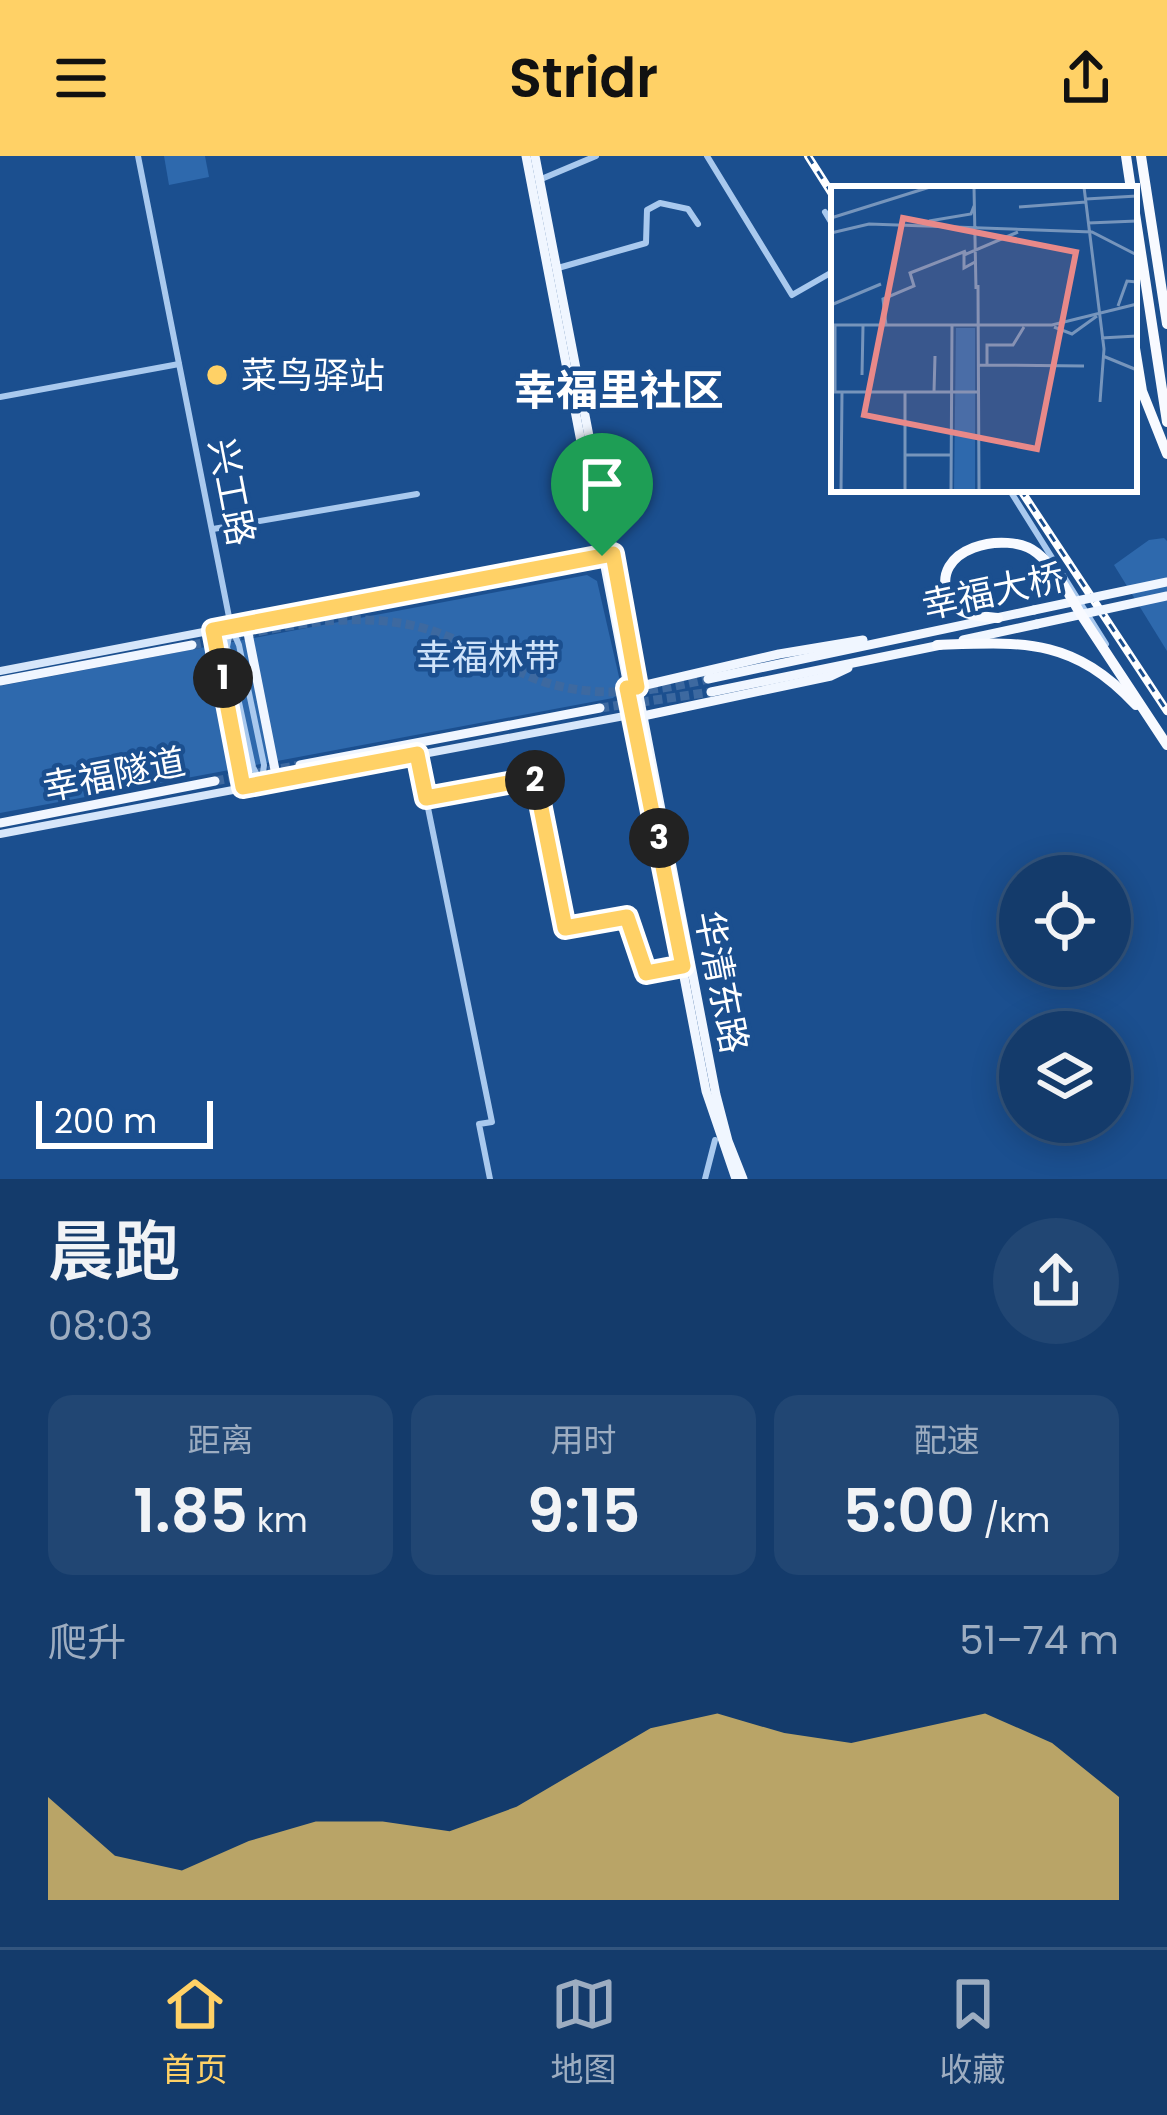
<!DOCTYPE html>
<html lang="zh">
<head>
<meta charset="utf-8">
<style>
	body { margin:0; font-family:Poppins,"Noto Sans SC",sans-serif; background:#214673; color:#f1f3f6; height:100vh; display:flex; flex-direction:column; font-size:45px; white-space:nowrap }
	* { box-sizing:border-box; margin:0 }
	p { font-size:39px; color:#9dadc1 }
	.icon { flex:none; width:66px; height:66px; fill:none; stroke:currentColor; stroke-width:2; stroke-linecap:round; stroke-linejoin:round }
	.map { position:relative; height:1023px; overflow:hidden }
	.sheet { display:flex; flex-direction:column; background:#143b6b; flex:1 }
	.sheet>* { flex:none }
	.buttons { position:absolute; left:999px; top:699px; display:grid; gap:24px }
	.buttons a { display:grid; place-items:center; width:132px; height:132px; border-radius:50%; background:#143b6b; box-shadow:0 6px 30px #0003,0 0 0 3px #33557e; font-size:60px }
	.scale { position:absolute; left:36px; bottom:30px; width:177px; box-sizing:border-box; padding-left:12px; border:6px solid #fff; border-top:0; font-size:33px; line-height:42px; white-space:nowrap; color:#fff; -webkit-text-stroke:9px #1b4f8f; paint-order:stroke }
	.pin { position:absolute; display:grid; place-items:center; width:102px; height:102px; color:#fff; margin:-123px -51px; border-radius:50% 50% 50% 0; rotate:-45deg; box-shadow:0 0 12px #0007 }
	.pin .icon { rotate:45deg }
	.km { position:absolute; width:60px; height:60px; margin:-30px; border-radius:50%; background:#222; color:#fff; font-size:33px; line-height:60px; text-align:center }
	.round { display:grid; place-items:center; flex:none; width:126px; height:126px; border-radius:63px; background:#214673 }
	.headline { display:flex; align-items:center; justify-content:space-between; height:204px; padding:0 48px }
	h1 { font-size:66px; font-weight:600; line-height:90px }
	.stats { display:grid; grid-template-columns:repeat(3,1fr); gap:18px; height:204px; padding:12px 48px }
	.stats div { display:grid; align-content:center; border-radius:24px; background:#214673; text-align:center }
	.stats b { font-size:60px; font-weight:600 }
	.stats small { font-size:33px; font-weight:400 }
	.stats p { font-size:33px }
	.chart { height:336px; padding:24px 48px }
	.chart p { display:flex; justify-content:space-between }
	.chart svg { width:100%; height:216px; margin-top:12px; fill:#ffd166; opacity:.7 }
	header { display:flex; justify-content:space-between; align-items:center; height:156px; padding:0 48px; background:#ffd166; color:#111; font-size:54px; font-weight:600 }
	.tab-bar { display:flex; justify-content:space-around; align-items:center; height:168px; border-top:3px solid #33557e; background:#143b6b; font-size:33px; color:#9dadc1 }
	.tab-bar a { display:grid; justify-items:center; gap:6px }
	.tab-bar .on { color:#ffd166 }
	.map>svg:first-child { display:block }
	.green { fill:#2e69ad }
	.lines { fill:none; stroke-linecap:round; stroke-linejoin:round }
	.primary-tunnel { stroke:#3d69a0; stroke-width:9; stroke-dasharray:9 4.5; stroke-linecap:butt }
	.minor { stroke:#a9c9ee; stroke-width:6 }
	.tertiary { stroke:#a9c9ee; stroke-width:6 }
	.secondary { stroke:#d6e6fa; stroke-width:8 }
	.primary { stroke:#f0f6ff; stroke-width:9 }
	.trunk { stroke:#f8faff; stroke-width:10 }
	.rail-casing { stroke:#fff; stroke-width:8 }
	.rail { stroke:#1b4f8f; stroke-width:3; stroke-dasharray:9; stroke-linecap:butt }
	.primary-bridge { stroke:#f0f6ff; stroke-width:9 }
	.trunk-bridge { stroke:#f8faff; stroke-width:10 }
	.route-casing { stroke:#fff; stroke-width:24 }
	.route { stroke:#ffd166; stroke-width:15 }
	.poi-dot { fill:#ffd166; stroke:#1b4f8f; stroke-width:4.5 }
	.labels { text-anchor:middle; stroke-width:9; stroke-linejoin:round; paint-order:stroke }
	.poi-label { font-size:36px; fill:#fff; stroke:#1b4f8f; text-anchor:start }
	.street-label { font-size:36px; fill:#fff; stroke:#1b4f8f }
	.park-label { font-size:36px; fill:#cfe3fa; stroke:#1b4f8f }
	.quarter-label { font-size:42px; font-weight:bold; fill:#fff; stroke:#1b4f8f }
	.inset-road { fill:none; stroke:#7695bc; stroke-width:3 }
	.view { fill:#e88989; fill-opacity:0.15; stroke:#e88989; stroke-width:6 }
	.inset-edge { fill:none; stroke:#fff; stroke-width:6 }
</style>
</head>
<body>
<header><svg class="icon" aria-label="menu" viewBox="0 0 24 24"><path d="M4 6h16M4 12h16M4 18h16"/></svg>Stridr<svg class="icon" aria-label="share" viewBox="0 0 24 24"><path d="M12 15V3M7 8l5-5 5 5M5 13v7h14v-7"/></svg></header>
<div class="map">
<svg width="1167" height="1023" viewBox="0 0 1167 1023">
	<rect width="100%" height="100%" fill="#1b4f8f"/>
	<g class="green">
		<path d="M 164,0 L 205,0 L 209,21 L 169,29 Z"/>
		<path d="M 1164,382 L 1167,385 L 1167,495 L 1114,409 L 1149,384 Z"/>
		<path d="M 587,419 L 597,425 L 622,534 L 613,542 L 0,657 L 0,530 Z"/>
	</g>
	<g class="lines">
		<g class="primary-tunnel">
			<path d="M 192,489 C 265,475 344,452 419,471 C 460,481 496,507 536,523 C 590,544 653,536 708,523"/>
			<path d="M 600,552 L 711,536"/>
			<path d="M 215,625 L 300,609"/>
		</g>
		<g class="minor">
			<path d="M 707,0 L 792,139 L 834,115"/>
			<path d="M 539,24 L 596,0"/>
			<path d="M 825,56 L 834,71"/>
			<path d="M 558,112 L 646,87 L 647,54 L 660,47 L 688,53 L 698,68"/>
			<path d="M 1009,333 L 1106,488"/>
			<path d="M 213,373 L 417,338"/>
			<path d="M 231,471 L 227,491 L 253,611 L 261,627"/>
			<path d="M 232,473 L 239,489 L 264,609 L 262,624"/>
			<path d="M 417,598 L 492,966 L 479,968 L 490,1023"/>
			<path d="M 426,642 L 535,622 L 565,772 L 627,761 L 646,817 L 683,810"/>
			<path d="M 705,1023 L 715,984"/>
		</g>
		<g class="tertiary">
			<path d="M 138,0 L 231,471"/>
			<path d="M 0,241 L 179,208"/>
		</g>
		<g class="secondary">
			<path d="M 0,515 L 605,399"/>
			<path d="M 0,678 L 635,558"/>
		</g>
		<g class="primary">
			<path d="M 526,0 L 706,935 L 736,1023"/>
			<path d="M 535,0 L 716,939 L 728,985 L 743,1023"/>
			<path d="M 246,467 L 277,624"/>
			<path d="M 213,474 L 243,631"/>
			<path d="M 963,484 L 1037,468"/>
			<path d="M 708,523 L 1034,454"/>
			<path d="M 0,525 L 192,489"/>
			<path d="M 633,532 L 779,498 L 863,484"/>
			<path d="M 711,536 L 941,489"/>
			<path d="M 643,560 L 831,520 L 848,512"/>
			<path d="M 300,609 L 600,552"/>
			<path d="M 0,667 L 215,625"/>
		</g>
		<g class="trunk">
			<path d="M 1126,0 L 1131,33"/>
			<path d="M 1141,0 L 1167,168"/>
			<path d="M 1134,51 L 1167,266"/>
			<path d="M 1134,186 L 1142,235 L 1167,298"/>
			<path d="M 937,489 C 1024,486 1072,481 1136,549"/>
		</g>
		<defs>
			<g id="rail">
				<path d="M 808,0 L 834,41"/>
				<path d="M 1020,333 L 1167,555"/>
			</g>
		</defs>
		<use href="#rail" class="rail-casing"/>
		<use href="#rail" class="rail"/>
		<g class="primary-bridge">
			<path d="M 1034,454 L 1167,426"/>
			<path d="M 1037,468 L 1167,440"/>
		</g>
		<path class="trunk-bridge" d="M 998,462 C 981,460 958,461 949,442 C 927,392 1007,373 1037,397 C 1056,412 1068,437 1080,457 C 1109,501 1138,545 1167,589"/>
	</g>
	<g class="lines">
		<defs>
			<path id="route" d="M 613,398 L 637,531 L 627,532 L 683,810 L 646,817 L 627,761 L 565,772 L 535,622 L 426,642 L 417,598 L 243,631 L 213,474 Z"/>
		</defs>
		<use href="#route" class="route-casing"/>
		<use href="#route" class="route"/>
	</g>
	<circle class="poi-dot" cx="217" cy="219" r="12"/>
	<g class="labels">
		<g class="poi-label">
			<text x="241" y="232">菜鸟驿站</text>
		</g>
		<g class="street-label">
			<text transform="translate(232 336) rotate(79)" y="13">兴工路</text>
			<text transform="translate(993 435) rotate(-12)" y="13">幸福大桥</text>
			<text transform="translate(114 618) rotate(-11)" y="13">幸福隧道</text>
			<text transform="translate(722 826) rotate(79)" y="13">华清东路</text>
		</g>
		<g class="park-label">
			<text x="488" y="514">幸福林带</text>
		</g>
		<g class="quarter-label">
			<text x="619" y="249">幸福里社区</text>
		</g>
	</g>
	<g transform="translate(831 30)">
		<rect width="306" height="306" fill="#1b4f8f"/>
		<path d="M 125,142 L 144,142 L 144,305 L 123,305 Z" fill="#2e69ad"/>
		<path class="inset-road" d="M 143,1 L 145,103M 253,1 L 273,163 L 269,216M 255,13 L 306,10M 188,21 L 255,16M 0,32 L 99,1M 98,35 L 140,28 L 143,20M 257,37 L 306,35M 0,47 L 38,38 L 261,46 L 306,69M 144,76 L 133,82 L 133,69 L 187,46M 147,99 L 148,305M 0,119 L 50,98M 287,120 L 296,95 L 306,96M 0,139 L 221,139 L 306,118M 55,139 L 52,113 L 83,100 L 79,87 L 135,65M 223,141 L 241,148 L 266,130M 270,152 L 306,150M 272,170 L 306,184M 156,178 L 156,159 L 182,159 L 193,141M 148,179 L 253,180M 31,189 L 32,140M 0,206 L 146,206M 4,206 L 4,138M 103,206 L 104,170M 74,269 L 120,269M 10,305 L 11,206M 74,305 L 74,206M 120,305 L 121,139"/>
		<path class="view" d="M 72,32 L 245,66 L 206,263 L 33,229 Z"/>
		<rect width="306" height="306" class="inset-edge"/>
	</g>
</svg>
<div class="buttons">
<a><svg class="icon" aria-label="locate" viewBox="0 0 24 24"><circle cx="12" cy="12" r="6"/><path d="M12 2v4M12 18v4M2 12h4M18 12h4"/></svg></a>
<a><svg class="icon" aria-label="layers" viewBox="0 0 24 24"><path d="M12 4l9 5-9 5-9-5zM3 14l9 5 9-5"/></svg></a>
</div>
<div class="scale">200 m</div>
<div class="pin" style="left:602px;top:400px;background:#1e9e55"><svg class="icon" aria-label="arrive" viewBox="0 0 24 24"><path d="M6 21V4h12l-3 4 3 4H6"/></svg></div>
<b class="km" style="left:223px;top:522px">1</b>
<b class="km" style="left:535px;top:624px">2</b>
<b class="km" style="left:659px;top:682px">3</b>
</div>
<section class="sheet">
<div class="headline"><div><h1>晨跑</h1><p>08:03</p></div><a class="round"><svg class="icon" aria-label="share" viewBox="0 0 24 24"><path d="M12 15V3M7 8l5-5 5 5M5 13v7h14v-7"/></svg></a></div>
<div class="stats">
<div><p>距离</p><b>1.85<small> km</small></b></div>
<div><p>用时</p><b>9:15</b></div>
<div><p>配速</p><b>5:00<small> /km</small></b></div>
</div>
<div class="chart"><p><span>爬升</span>51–74 m</p>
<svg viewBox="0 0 160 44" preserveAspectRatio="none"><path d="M0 44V23L10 35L20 38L30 32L40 28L50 28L60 30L70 25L80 17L90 9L100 6L110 10L120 12L130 9L140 6L150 12L160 23V44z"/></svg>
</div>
</section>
<nav class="tab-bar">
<a class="on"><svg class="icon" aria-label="home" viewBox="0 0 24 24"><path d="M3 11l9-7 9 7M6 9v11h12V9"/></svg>首页</a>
<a><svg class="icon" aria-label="map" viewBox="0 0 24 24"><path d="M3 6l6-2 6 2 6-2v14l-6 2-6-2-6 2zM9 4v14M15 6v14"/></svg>地图</a>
<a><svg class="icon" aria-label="saved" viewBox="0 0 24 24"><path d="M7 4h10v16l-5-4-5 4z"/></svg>收藏</a>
</nav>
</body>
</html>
